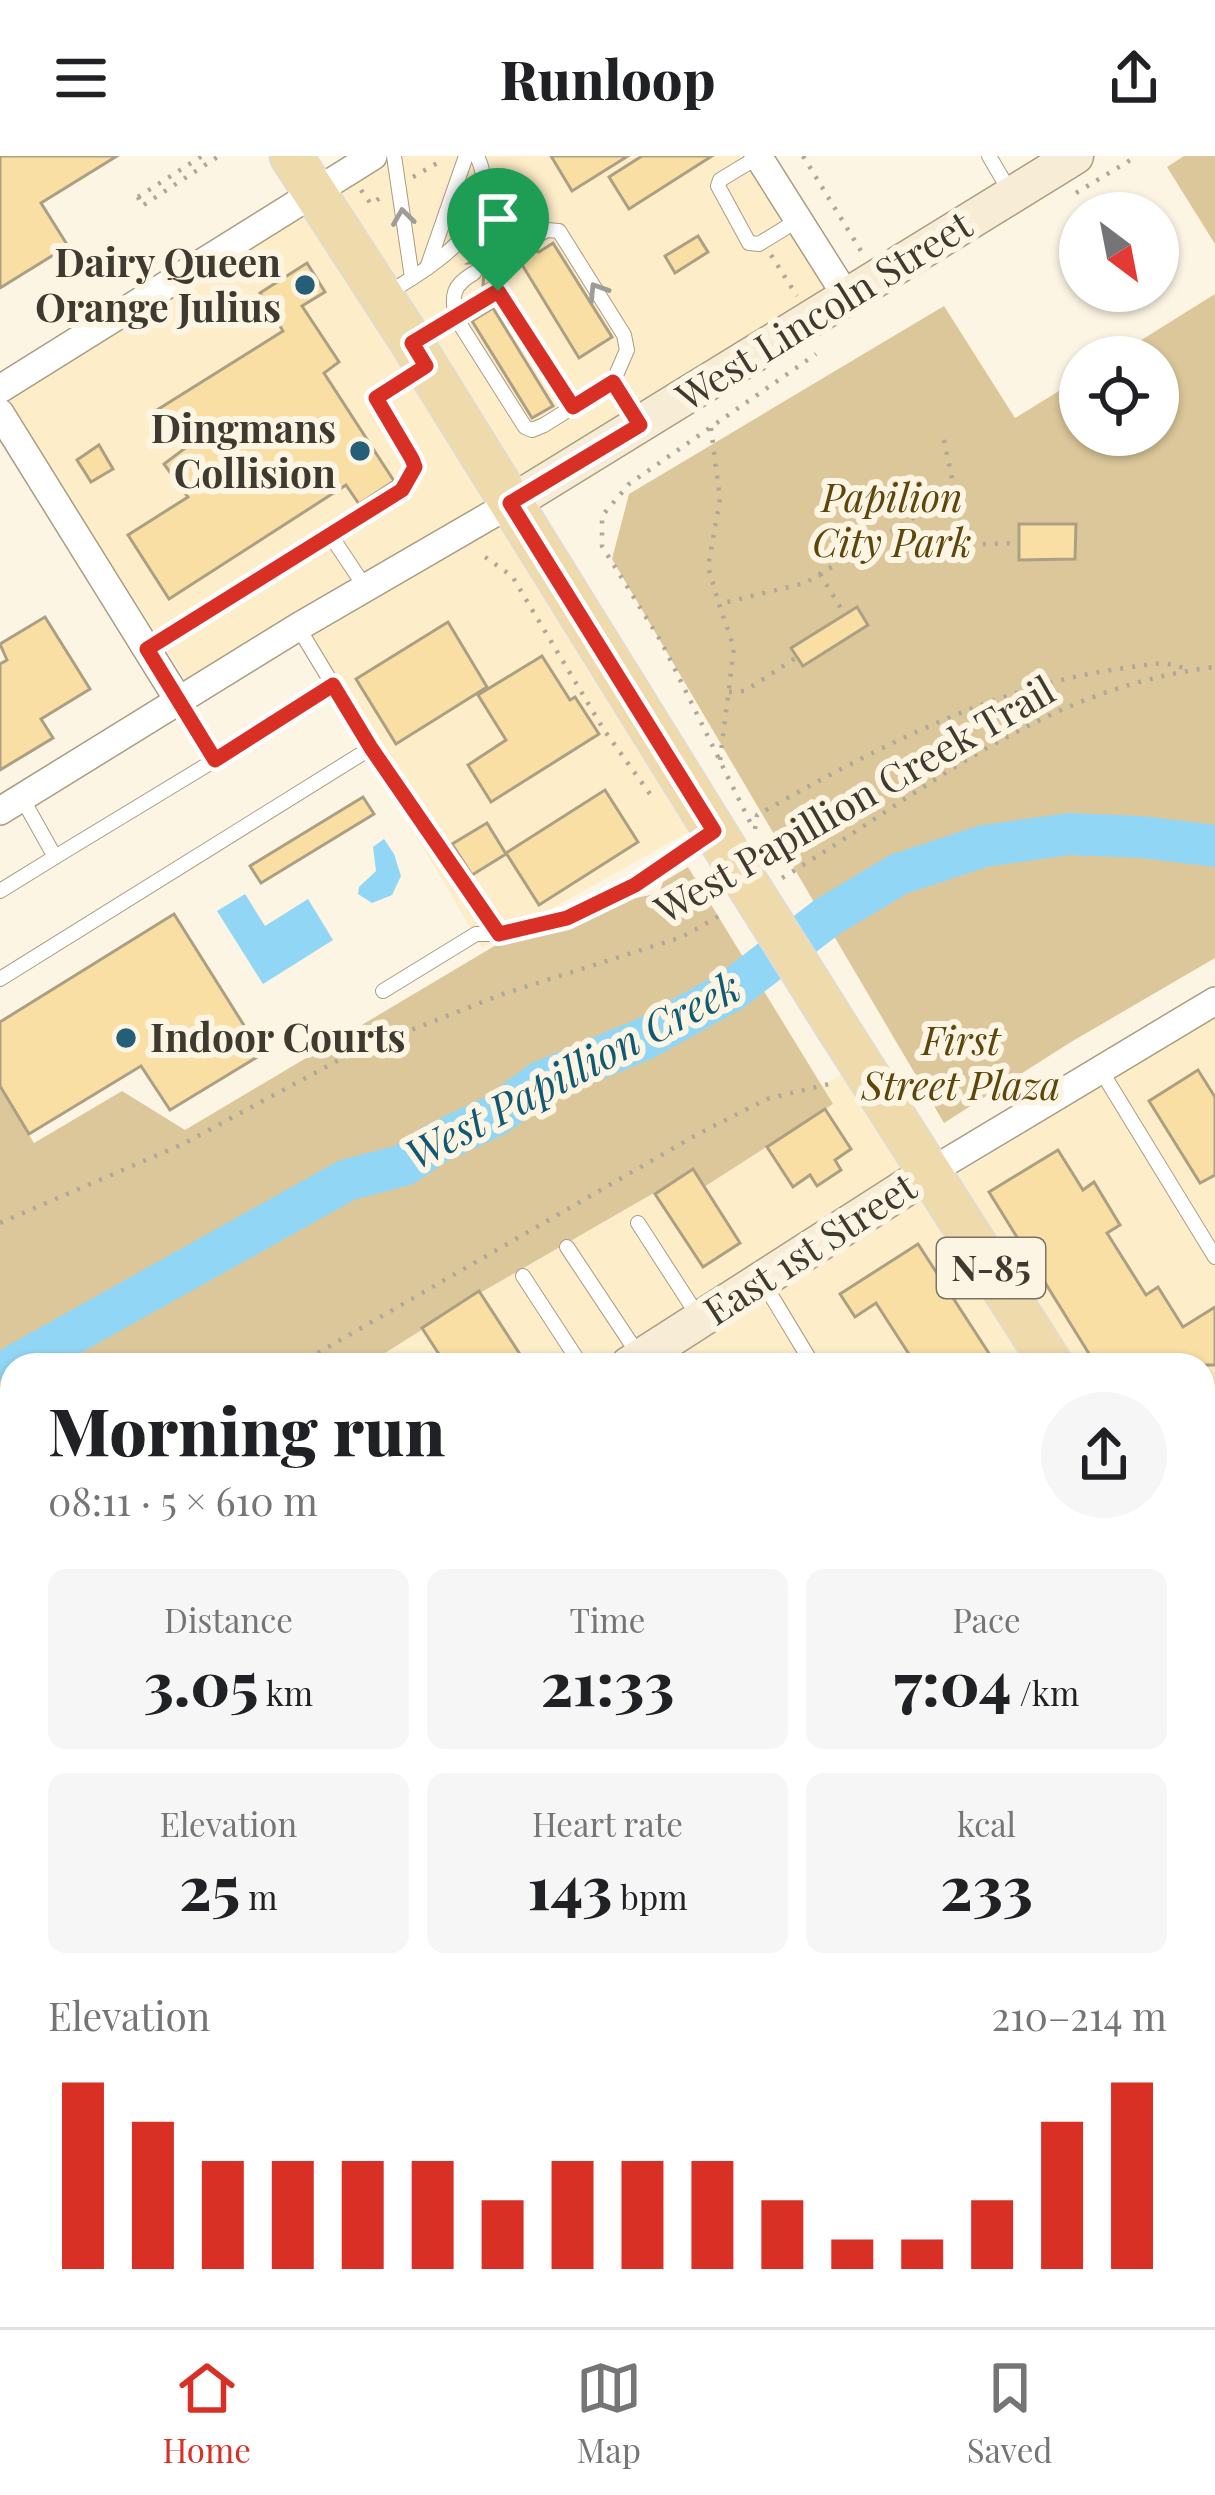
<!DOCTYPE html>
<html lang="en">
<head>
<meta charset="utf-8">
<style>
	body { margin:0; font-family:"Playfair Display",serif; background:#f6f6f6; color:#202124; height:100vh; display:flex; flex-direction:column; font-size:45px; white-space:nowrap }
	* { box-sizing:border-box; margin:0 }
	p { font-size:39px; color:#757577 }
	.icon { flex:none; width:66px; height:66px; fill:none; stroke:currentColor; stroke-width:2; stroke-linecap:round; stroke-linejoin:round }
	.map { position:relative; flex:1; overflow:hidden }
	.sheet { position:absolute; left:0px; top:1197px; width:1215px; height:975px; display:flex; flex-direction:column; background:#fff; border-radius:36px 36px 0 0; box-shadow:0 3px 9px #0004 }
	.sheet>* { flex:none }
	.needle { width:78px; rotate:148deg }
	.controls { position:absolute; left:1059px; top:36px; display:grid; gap:24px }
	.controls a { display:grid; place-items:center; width:120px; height:120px; border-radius:50%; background:#fff; box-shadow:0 3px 9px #0004; font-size:60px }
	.pin { position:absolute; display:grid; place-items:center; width:102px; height:102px; color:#fff; margin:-123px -51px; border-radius:50% 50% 50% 0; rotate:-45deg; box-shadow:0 0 12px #0007 }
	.pin .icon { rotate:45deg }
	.round { display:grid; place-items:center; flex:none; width:126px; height:126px; border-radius:63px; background:#f6f6f6 }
	.head { display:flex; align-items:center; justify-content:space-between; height:204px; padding:0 48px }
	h1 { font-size:66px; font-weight:800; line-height:90px }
	.stats { display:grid; grid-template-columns:repeat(3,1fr); gap:18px; height:204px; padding:12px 48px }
	.stats div { display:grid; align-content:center; border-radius:18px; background:#f6f6f6; text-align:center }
	.stats b { font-size:60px; font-weight:800 }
	.stats small { font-size:33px; font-weight:400 }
	.stats p { font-size:33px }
	.chart { height:336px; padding:24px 48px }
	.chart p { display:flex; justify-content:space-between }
	.chart svg { width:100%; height:216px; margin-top:12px; stroke:#d93025; stroke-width:6 }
	header { display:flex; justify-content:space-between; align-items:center; height:156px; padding:0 48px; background:#fff; font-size:54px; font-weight:800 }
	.tab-bar { display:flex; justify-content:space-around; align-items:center; height:168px; border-top:3px solid #e0e0e0; background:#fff; font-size:33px; color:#757577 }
	.tab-bar a { display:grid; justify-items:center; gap:6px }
	.tab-bar .selected { color:#d93025 }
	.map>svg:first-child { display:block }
	.built { fill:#feedc9 }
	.green { fill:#dcc79a }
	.water { fill:#92d6f5 }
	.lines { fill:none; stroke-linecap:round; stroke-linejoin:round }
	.river { stroke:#92d6f5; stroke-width:42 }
	.building { fill:#f9dfa4; stroke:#ab9f84; stroke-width:3 }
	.lane-casing { stroke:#a99d82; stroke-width:16 }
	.street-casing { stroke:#a99d82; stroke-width:30 }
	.secondary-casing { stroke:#a99d82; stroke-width:39 }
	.primary-casing { stroke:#dcdcda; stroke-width:45 }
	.path { stroke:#afa89a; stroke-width:4.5; stroke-dasharray:3 9; stroke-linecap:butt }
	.lane { stroke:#fff; stroke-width:14 }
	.street { stroke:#fff; stroke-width:27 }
	.secondary { stroke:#f7ecd5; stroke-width:36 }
	.primary { stroke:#eedaab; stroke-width:42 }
	.primary-bridge-casing { stroke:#dcdcda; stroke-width:45; stroke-linecap:butt }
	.primary-bridge { stroke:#eedaab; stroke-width:42 }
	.oneway { stroke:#9f9c97 }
	.route-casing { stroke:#fff; stroke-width:24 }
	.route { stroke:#d93025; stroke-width:15 }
	.poi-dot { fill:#245f77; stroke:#fdf5e4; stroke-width:4.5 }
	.labels { text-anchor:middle; stroke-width:12; stroke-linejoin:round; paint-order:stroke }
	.shield { fill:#fdf5e4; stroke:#787265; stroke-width:3 }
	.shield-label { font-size:36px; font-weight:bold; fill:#3f3a2f }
	.poi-label { font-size:39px; font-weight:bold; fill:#3f3a2f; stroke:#fdf5e4; text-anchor:end }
	.street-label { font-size:39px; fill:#3f3a2f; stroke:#fdf5e4 }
	.park-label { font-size:39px; font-style:italic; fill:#5d460a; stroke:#fdf5e4 }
	.water-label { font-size:42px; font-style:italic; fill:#105973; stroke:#fdf5e4 }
</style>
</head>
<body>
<header><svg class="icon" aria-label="menu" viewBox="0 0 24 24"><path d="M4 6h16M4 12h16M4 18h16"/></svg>Runloop<svg class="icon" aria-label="share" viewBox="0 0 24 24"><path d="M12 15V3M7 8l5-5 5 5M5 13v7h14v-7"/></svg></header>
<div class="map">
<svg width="1215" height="2171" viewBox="0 0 1215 2171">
	<rect width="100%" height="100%" fill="#fdf5e4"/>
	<g class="built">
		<path d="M 397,0 L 743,0 L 841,156 L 509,362 L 701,669 L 482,792 L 290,463 L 187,526 L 6,244 Z"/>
		<path d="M 1215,861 L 1215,1460 L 1203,1440 L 1203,1209 L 355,1209 L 869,902 L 945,1026 Z"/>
		<path d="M 12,1414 L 12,1687 L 0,1668 L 0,1421 Z"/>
	</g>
	<g class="green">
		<path d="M 1184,0 L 1215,0 L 1215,88 L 1167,11 Z"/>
		<path d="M 1215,138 L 1215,802 L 1071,886 L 944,967 L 612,403 L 629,338 L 944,150 L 1015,262 L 1080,222 L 1080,279 L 1158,279 L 1158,201 L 1114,201 Z"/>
		<path d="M 688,711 L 833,948 L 704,1031 L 692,1015 L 480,1137 L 366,1209 L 12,1209 L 12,1412 L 0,1419 L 0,933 L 34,987 L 122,935 L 185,974 L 540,763 L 659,737 L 663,726 Z"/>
	</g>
	<g class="water">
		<path d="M 384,683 L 394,698 L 401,720 L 392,739 L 372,747 L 358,738 L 359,731 L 376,715 L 373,691 Z"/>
		<path d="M 245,738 L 265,770 L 308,743 L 333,784 L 263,828 L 217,755 Z"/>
	</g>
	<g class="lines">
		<path class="river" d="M 16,1209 L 347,1024 L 404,1009 L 435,988 L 496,959 L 541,926 L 644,883 L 731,835 L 827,761 L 899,718 L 984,690 L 1069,678 L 1141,681 L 1215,690"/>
	</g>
	<g class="building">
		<path d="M 0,0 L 117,0 L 41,47 L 68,90 L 0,132 Z"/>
		<path d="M 551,0 L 628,0 L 572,35 Z"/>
		<path d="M 642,0 L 712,0 L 629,53 L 609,21 Z"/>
		<path d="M 524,73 L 520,84 L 526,93 L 539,96 L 553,87 L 612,181 L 579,202 L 521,107 L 483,131 L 484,112 L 478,107 L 469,107 Z"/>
		<path d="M 698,80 L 708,96 L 675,117 L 665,100 Z"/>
		<path d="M 307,107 L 325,136 L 302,150 L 339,206 L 324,217 L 394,325 L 359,348 L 346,329 L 169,443 L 128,379 L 188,341 L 164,308 L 184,293 L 157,254 L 283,175 L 260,137 Z"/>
		<path d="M 493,152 L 553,250 L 532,262 L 472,165 Z"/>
		<path d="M 99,289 L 113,313 L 91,326 L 77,304 Z"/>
		<path d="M 1019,368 L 1076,368 L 1075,403 L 1019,404 Z"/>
		<path d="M 857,451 L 868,469 L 803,510 L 791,492 Z"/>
		<path d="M 45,461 L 90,533 L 41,563 L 53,582 L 0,614 L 0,508 L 7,504 L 0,488 Z"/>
		<path d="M 448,466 L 487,531 L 396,588 L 356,523 Z"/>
		<path d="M 542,500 L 570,544 L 575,541 L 599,578 L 491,646 L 468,609 L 506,584 L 478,539 Z"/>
		<path d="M 605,634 L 638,686 L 539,749 L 506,697 Z"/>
		<path d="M 363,641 L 374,658 L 261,727 L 250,710 Z"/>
		<path d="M 487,667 L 506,698 L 472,719 L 452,688 Z"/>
		<path d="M 174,758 L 262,898 L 170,954 L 141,910 L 29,978 L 0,930 L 0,866 Z"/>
		<path d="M 1198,914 L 1215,941 L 1215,1019 L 1200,1027 L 1149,945 Z"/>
		<path d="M 825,953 L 851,993 L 835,1004 L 841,1014 L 817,1030 L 810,1019 L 793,1031 L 767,991 Z"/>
		<path d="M 1058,994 L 1083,1034 L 1094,1026 L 1120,1069 L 1107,1077 L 1146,1139 L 1158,1131 L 1183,1171 L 1215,1151 L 1215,1209 L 1096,1209 L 989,1036 Z"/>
		<path d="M 693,1013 L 740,1087 L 703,1111 L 655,1038 Z"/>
		<path d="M 918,1088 L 992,1202 L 981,1209 L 916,1209 L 876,1147 L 855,1161 L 840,1138 Z"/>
		<path d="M 479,1135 L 527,1209 L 446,1209 L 422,1172 Z"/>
	</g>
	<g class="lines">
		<defs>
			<g id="lane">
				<path d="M 394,0 L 412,122"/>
				<path d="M 989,0 L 1012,39"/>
				<path d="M 758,1 L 720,24 L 718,30 L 749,87 L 759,88 L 798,64"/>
				<path d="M 531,83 L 547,74 L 559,75 L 624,179 L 627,194 L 613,226"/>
				<path d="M 427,112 L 466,0"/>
				<path d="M 385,139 C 433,109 508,68 477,0"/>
				<path d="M 416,185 L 456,162 C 451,139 453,129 474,117"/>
				<path d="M 573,251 L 498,135 L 456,162 L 525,271 L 532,274 L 544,269 L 613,226 L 637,265"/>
				<path d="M 331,380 L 365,431"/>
				<path d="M 298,471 L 371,592 L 499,778"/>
				<path d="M 147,493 L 402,334 C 426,302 395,271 376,241 L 422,213"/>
				<path d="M 179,545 L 215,604 L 333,529"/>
				<path d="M 22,642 L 55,701 L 215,604"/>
				<path d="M 0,735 L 55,701"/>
				<path d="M 0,823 L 371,592"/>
				<path d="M 383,835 L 476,778 L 499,778 L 567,762 L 635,729 L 710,678"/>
				<path d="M 1100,913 L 1215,1101"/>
				<path d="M 638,1067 L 698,1160"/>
				<path d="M 567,1091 L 638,1198"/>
				<path d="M 523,1120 L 581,1209"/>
				<path d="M 763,1126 L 813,1209"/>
				<path d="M 1203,1918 L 1215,1912"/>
				<path d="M 1203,2003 L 1215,1995"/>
				<path d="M 936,2171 L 953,2160"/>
			</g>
			<g id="street">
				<path d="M 758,0 L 847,141"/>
				<path d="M 0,233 L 373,0"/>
				<path d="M 0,257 L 179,545"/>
				<path d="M 0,655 L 298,471 L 510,348"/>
				<path d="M 930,1016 L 1215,845"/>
				<path d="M 1203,1308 L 1215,1301"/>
				<path d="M 1203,1775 L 1215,1768"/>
				<path d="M 0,2065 L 12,2057"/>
				<path d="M 248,2160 L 254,2171"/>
				<path d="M 708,2160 L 715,2171"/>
				<path d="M 1172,2160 L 1179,2171"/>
				<path d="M 569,2171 L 587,2160"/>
			</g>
			<g id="secondary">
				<path d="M 510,348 L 1075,0"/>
				<path d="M 629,1209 L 930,1016"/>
				<path d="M 0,1607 L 12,1599"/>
			</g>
			<g id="primary">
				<path d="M 291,0 L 412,187 L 743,721"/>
				<path d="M 839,874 L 1052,1209"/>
				<path d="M 1203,1452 L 1215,1472"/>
			</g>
		</defs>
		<use href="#lane" class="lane-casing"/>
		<use href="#street" class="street-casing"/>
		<use href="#secondary" class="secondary-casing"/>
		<use href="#primary" class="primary-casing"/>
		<g class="path">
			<path d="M 803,0 L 861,95"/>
			<path d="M 413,21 L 444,3"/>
			<path d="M 361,34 L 371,48 L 383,40"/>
			<path d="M 1076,37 L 1137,0"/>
			<path d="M 138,41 L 142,50 L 219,0"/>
			<path d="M 138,41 L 202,0"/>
			<path d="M 771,99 L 797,140"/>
			<path d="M 711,272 L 720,343 L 708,411 L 719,448"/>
			<path d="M 944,284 L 955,337 L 957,389 L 1018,387"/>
			<path d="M 485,401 L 512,420 L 604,574 L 655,645"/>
			<path d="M 820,418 L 845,459"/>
			<path d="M 729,536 L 745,535 L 797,501"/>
			<path d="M 720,604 L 734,492 L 719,448 L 805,427 L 955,337"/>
			<path d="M 750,666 L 662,487 L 602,390 L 602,360 L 629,328 L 816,198"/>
			<path d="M 755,673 L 757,659 C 871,595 994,529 1125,512 C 1148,509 1166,503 1187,514"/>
			<path d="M 782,722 C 925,636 1041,532 1215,511"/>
			<path d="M 0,1067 L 183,988 L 350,898 L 503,838 L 682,781 L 726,756"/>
			<path d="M 297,1209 L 698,978 L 767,943 L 833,927"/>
			<path d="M 0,1379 L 12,1372"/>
		</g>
		<use href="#lane" class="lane"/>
		<use href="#street" class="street"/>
		<use href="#secondary" class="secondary"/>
		<use href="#primary" class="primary"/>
		<defs>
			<path id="primary-bridge" d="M 743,721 L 839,874"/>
		</defs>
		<use href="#primary-bridge" class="primary-bridge-casing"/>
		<use href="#primary-bridge" class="primary-bridge"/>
	</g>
	<defs><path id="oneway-chevron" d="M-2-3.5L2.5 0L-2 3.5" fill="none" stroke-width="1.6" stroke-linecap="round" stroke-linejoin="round" transform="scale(3)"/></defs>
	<g class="oneway">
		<use href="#oneway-chevron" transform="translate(403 61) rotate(-98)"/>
		<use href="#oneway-chevron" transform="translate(597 135) rotate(-122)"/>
	</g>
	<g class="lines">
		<defs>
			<path id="route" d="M 498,135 L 573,251 L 613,226 L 640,269 L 510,347 L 714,675 L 635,729 L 567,762 L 499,778 L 371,592 L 333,529 L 215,604 L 147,493 L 402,334 L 415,311 L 412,303 L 376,242 L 426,210 L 412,187 Z"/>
		</defs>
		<use href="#route" class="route-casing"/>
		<use href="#route" class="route"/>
	</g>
	<g class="poi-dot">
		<circle cx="305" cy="129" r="12"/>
		<circle cx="360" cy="295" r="12"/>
		<circle cx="126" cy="882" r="12"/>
	</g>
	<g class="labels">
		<rect class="shield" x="937" y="1082" width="108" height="60" rx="9"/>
		<g class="shield-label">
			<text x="991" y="1125">N-85</text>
		</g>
		<g class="poi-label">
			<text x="281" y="121">Dairy Queen<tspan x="281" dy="45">Orange Julius</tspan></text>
			<text x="336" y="287">Dingmans<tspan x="336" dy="45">Collision</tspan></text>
			<text x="150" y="896" text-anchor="start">Indoor Courts</text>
		</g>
		<g class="street-label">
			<text transform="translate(824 155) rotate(-32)" y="14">West Lincoln Street</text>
			<text transform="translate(855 644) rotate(-30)" y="14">West Papillion Creek Trail</text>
			<text transform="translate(810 1093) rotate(-33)" y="14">East 1st Street</text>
		</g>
		<g class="park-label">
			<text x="892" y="356">Papilion<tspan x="892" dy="45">City Park</tspan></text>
			<text x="961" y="899">First<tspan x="961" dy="45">Street Plaza</tspan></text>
		</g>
		<g class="water-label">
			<text transform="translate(573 915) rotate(-28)" y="15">West Papillion Creek</text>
		</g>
	</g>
</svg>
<div class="controls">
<a><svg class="needle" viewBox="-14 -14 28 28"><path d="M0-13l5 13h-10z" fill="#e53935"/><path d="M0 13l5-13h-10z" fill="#757577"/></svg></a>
<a><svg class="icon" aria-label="locate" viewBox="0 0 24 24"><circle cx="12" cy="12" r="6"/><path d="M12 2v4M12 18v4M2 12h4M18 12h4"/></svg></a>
</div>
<div class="pin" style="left:498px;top:135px;background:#1e9e55"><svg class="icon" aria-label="arrive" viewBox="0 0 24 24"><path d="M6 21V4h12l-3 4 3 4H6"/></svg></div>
<section class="sheet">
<div class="head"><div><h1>Morning run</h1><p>08:11 · 5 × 610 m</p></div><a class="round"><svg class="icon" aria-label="share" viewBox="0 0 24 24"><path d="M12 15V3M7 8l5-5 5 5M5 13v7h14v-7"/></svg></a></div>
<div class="stats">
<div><p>Distance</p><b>3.05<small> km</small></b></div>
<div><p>Time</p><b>21:33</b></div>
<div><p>Pace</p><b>7:04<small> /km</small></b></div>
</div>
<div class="stats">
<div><p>Elevation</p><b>25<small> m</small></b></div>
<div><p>Heart rate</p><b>143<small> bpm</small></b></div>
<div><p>kcal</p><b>233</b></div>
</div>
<div class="chart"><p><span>Elevation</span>210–214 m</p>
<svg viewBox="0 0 160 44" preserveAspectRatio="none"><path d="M5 44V6M15 44V14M25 44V22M35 44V22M45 44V22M55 44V22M65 44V30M75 44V22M85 44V22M95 44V22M105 44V30M115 44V38M125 44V38M135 44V30M145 44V14M155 44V6"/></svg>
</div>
</section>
</div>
<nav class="tab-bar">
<a class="selected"><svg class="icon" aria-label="home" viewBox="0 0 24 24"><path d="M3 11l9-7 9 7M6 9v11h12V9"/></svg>Home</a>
<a><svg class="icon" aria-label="map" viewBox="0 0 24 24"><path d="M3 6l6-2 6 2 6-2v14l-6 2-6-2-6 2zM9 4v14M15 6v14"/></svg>Map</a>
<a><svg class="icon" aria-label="saved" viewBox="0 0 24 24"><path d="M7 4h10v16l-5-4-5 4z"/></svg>Saved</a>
</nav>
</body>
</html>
